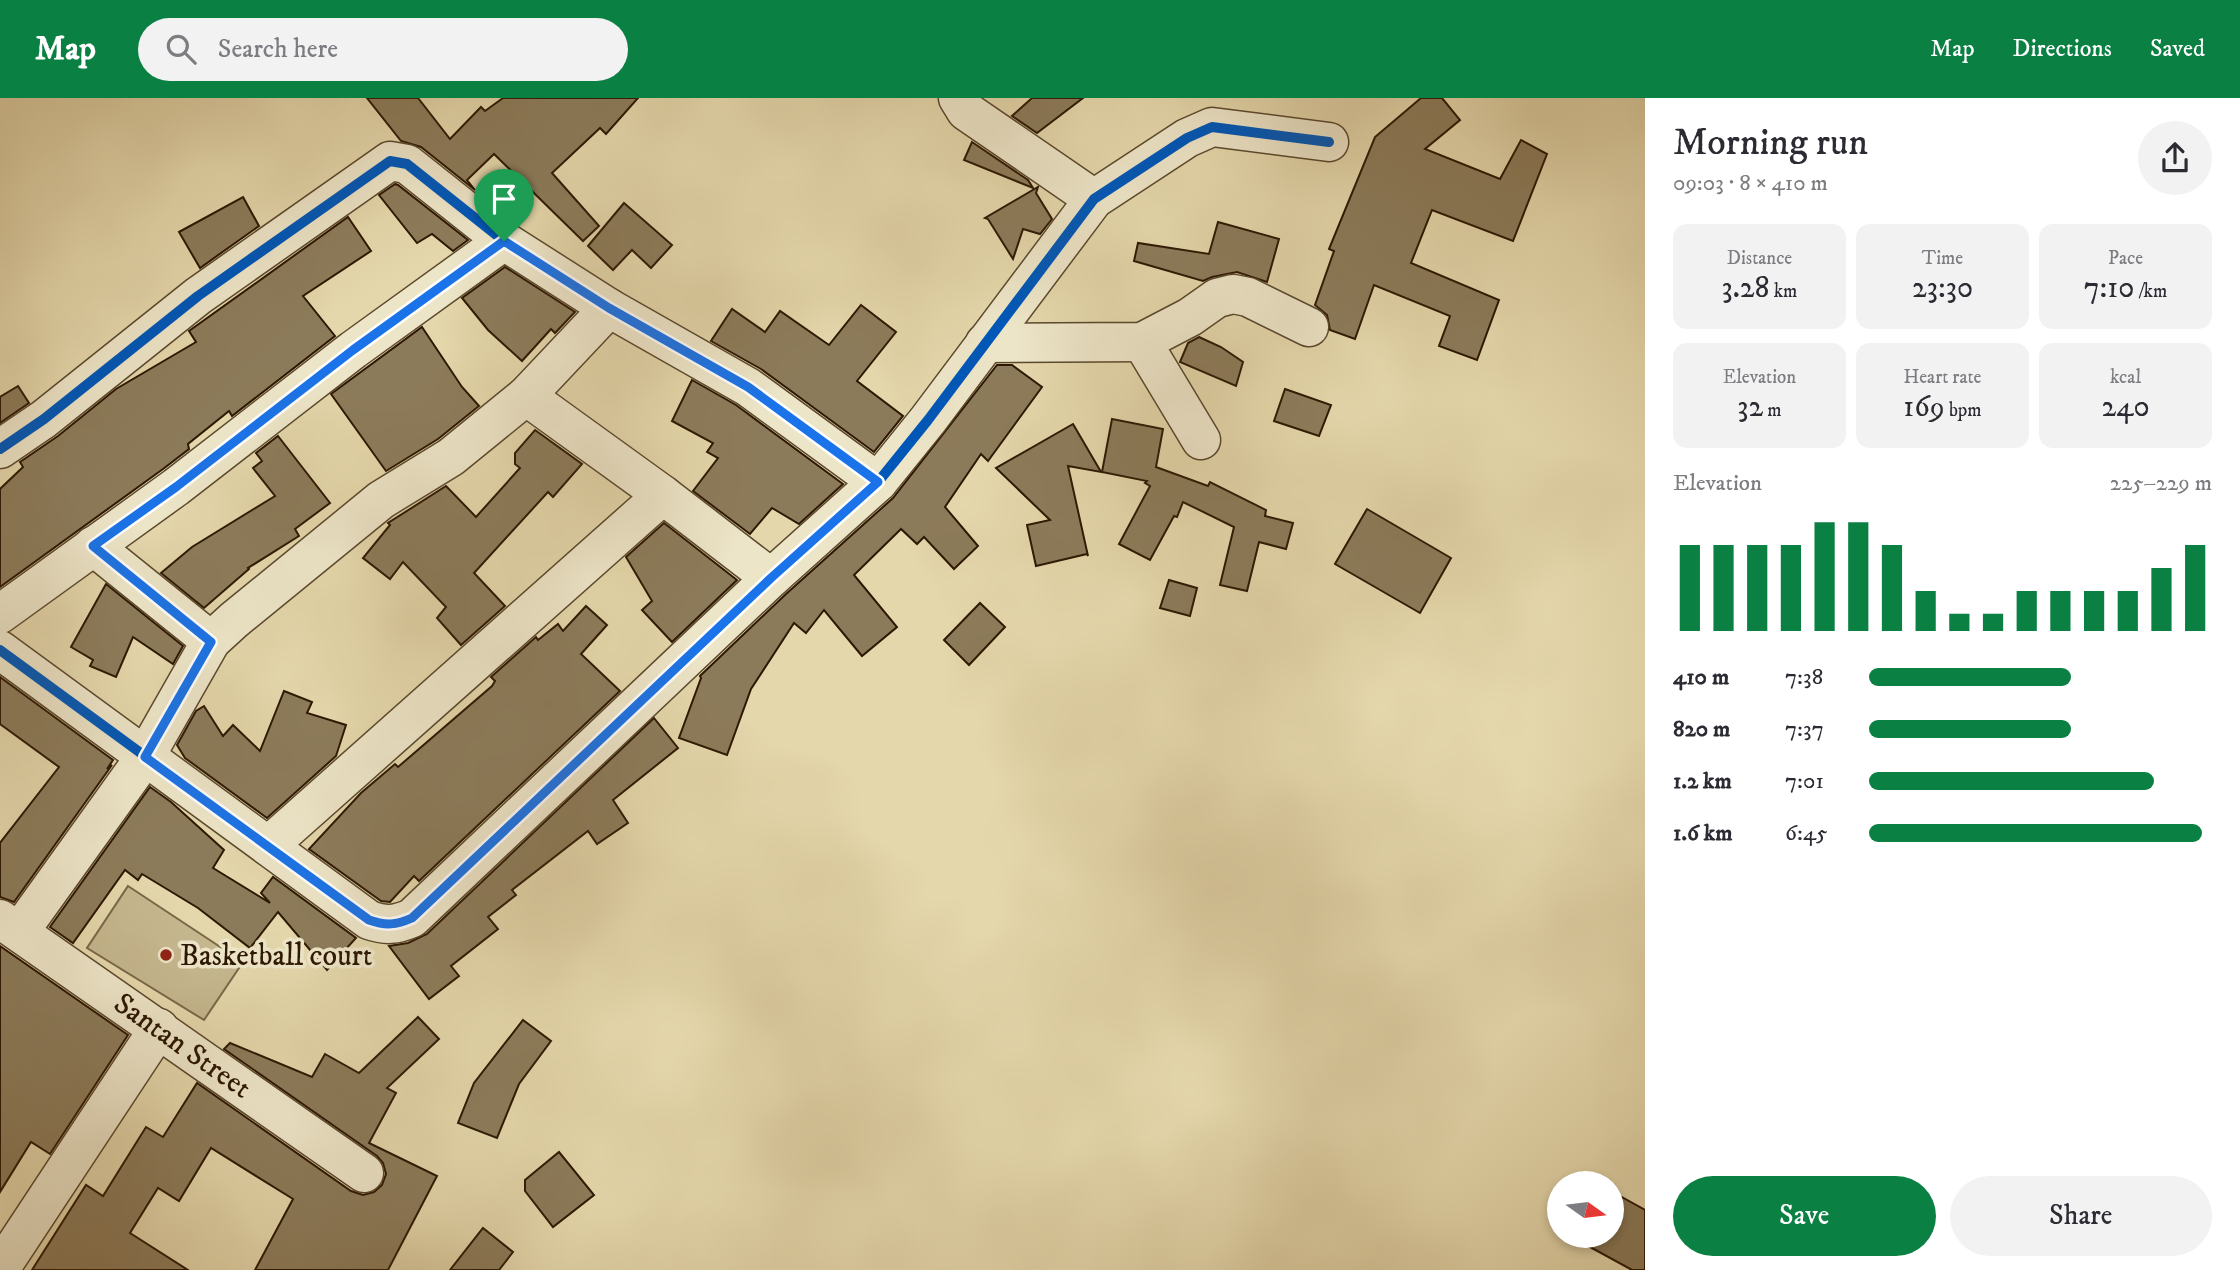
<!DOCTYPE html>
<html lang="en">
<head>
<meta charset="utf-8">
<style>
	body { margin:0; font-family:"IM FELL DW Pica",serif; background:#f2f2f3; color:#2b2b33; height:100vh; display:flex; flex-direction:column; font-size:26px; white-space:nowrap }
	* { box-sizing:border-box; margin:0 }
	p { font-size:23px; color:#7c7c81 }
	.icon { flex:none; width:38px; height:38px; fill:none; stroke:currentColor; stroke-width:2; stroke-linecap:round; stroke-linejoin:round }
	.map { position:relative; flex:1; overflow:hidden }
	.details { display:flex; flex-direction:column; background:#fff; width:595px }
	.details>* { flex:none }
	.needle { width:46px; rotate:104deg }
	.fabs { position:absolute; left:1547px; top:1073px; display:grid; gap:14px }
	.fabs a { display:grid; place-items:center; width:77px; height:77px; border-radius:50%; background:#fff; box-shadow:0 4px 10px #0003; font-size:35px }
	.pin { position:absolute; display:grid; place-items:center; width:60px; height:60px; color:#fff; margin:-72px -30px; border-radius:50% 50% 50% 0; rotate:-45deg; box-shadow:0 0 7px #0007 }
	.pin .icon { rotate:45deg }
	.round { display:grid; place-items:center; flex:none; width:74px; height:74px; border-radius:37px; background:#f2f2f3 }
	.head { display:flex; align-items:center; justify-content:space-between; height:119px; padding:0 28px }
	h1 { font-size:38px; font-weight:600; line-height:52px }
	.metrics { display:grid; grid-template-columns:repeat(3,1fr); gap:10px; height:119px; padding:7px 28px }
	.metrics div { display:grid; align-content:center; border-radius:14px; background:#f2f2f3; text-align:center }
	.metrics b { font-size:30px; font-weight:600 }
	.metrics small { font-size:19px; font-weight:400 }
	.metrics p { font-size:19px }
	.chart { height:196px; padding:14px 28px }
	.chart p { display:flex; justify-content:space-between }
	.chart svg { width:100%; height:126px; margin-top:7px; stroke:#0b8043; stroke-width:6 }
	.primary-button { display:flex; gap:14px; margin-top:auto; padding:14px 28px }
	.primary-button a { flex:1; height:80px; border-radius:42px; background:#0b8043; color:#fff; font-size:28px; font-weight:600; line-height:80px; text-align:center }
	.primary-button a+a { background:#f2f2f3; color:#2b2b33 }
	ul { padding:0 28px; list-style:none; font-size:23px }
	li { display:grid; grid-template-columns:112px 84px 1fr; align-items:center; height:52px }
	li i { height:18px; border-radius:9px; background:#0b8043 }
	header { display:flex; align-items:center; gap:42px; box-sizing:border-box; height:98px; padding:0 35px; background:#0b8043; color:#fff }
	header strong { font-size:33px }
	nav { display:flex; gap:38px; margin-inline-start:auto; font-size:24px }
	.search { width:490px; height:63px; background:#f2f2f3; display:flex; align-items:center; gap:18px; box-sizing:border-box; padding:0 24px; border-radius:38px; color:#7c7c81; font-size:26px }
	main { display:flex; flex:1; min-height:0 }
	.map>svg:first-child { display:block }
	.green { fill:#c5b78e; stroke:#796848; stroke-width:2 }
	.building { fill:#8c7b5a; stroke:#2d1803; stroke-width:2 }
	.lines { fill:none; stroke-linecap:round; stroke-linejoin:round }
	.minor-casing { stroke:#5b482d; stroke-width:41 }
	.minor { stroke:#ede5c8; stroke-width:38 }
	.cycleway-casing { stroke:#ede5c8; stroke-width:15 }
	.cycleway { stroke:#0057b8; stroke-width:10 }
	.route-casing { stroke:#fff; stroke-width:14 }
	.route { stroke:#1a73e8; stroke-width:9 }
	.poi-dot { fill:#8f2418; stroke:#ede5c8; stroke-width:2.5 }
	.labels { text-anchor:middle; stroke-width:7; stroke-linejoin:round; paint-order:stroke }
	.poi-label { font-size:30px; fill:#2d1803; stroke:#ede5c8; text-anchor:start }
	.street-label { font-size:30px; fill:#2d1803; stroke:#ede5c8 }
</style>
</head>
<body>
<header>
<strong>Map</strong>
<div class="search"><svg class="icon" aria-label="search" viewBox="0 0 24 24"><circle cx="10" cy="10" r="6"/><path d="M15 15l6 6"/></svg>Search here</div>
<nav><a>Map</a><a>Directions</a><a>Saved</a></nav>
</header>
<main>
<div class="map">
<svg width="1645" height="1172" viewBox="0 0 1645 1172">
	<rect width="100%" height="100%" fill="#e4d7ab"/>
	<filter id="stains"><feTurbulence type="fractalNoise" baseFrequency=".00286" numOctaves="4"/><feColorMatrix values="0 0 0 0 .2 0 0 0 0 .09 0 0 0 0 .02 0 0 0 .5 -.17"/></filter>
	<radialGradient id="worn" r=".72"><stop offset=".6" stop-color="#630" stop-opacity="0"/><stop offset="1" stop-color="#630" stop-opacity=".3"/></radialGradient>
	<path class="green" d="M 128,788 L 243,864 L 204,922 L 87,850 Z"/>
	<g class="building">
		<path d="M 367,0 L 418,0 L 450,41 L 481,9 L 485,13 L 503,0 L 638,0 L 606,36 L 600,30 L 552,75 L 599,128 L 583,143 L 494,56 L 467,82 L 475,92 L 421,49 L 401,43 Z"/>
		<path d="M 1032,0 L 1083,0 L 1037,35 L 1012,18 Z"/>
		<path d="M 1421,0 L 1442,0 L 1460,22 L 1425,51 L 1500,81 L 1521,42 L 1547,56 L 1513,143 L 1432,112 L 1411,165 L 1499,202 L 1477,262 L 1439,248 L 1450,218 L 1374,187 L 1355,241 L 1330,232 L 1327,217 L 1315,207 L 1334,153 L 1329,151 L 1375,39 Z"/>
		<path d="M 972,44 L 1028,82 L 1033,90 L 964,62 Z"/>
		<path d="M 395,86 L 398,87 L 468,142 L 453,153 L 432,136 L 417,145 L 379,97 Z"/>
		<path d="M 1038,89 L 1036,95 L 1052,121 L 1040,136 L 1023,131 L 1013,161 L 988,121 L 985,120 Z"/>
		<path d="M 243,99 L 259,128 L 200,170 L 179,134 Z"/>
		<path d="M 624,105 L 672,147 L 651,170 L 632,152 L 613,172 L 588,148 Z"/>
		<path d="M 348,119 L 371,153 L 303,198 L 335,238 L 232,318 L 229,313 L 188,346 L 189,351 L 163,371 L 0,489 L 0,391 L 23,369 L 20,364 L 58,338 L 116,291 L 196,244 L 189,233 Z"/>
		<path d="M 1218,124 L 1279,141 L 1267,184 L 1237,174 L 1212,179 L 1203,183 L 1134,163 L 1138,145 L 1209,156 Z"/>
		<path d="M 505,169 L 575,214 L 555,235 L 551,231 L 522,263 L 488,232 L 462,200 Z"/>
		<path d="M 861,207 L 896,234 L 857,283 L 903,318 L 874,354 L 761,271 L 711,243 L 732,211 L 765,234 L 780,213 L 829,247 Z"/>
		<path d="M 422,229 L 462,289 L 479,308 L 438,341 L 386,373 L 331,296 Z"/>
		<path d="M 1199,239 L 1221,249 L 1243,264 L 1236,288 L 1180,264 L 1188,245 Z"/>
		<path d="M 997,267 L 1012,267 L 1042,289 L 988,363 L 981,356 L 945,409 L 978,448 L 954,471 L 924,439 L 917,446 L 901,431 L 854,477 L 897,529 L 862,558 L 824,512 L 806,535 L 794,525 L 751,591 L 727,657 L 679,640 L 701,580 L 700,578 L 786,496 L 893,400 Z"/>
		<path d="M 692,282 L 736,307 L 843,386 L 799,426 L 772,410 L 750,436 L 693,393 L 718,360 L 707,354 L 713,345 L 672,323 Z"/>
		<path d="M 18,288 L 29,305 L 0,325 L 0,299 Z"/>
		<path d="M 1285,291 L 1331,307 L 1319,338 L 1274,323 Z"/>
		<path d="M 1112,321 L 1163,331 L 1156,369 L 1208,388 L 1210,384 L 1266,412 L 1265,418 L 1293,425 L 1286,451 L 1259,444 L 1247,493 L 1220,487 L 1234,429 L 1183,404 L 1177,419 L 1174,418 L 1150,462 L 1119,446 L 1150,388 L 1145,385 L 1147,383 L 1102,374 Z"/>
		<path d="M 1073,326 L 1101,374 L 1068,368 L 1088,458 L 1087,456 L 1036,468 L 1027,427 L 1050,422 L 996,370 Z"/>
		<path d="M 535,332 L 582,366 L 553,399 L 548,394 L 474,475 L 505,508 L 461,547 L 437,520 L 446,509 L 403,464 L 390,481 L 363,460 L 390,427 L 388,425 L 446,388 L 476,419 L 520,370 L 515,366 L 515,355 Z"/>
		<path d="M 278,338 L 330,405 L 295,431 L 299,438 L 248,470 L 249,471 L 204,510 L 161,475 L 192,449 L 275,398 L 253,370 L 262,363 L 256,355 Z"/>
		<path d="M 1367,411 L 1451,460 L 1420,515 L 1335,466 Z"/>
		<path d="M 664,425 L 737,482 L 672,544 L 642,512 L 652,503 L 626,459 Z"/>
		<path d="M 1169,482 L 1197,490 L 1190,518 L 1160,510 Z"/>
		<path d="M 106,486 L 183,548 L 173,566 L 133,539 L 116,579 L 90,568 L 93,562 L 71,549 Z"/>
		<path d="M 980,505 L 1005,529 L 969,567 L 944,542 Z"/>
		<path d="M 586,508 L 607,527 L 581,556 L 620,593 L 419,783 L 414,778 L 390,804 L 381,803 L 309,751 L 361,695 L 395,666 L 398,669 L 492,588 L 495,583 L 491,579 L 536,539 L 538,542 L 558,526 L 563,533 Z"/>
		<path d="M 0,579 L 113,662 L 107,671 L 112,667 L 14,804 L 0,799 L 0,745 L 59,669 L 0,626 Z"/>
		<path d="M 284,593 L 312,604 L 307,615 L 346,627 L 336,658 L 267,720 L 185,660 L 177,647 L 196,613 L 204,608 L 223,638 L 233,627 L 260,653 Z"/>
		<path d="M 654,620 L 678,650 L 613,702 L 628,725 L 597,746 L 588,733 L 512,792 L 516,797 L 488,819 L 498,831 L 451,868 L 459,878 L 429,901 L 389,848 L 408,845 L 427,836 Z"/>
		<path d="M 150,689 L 171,704 L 224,752 L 213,770 L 270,805 L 261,795 L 273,779 L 356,840 L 327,872 L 278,814 L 250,850 L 198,810 L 142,776 L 138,782 L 125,772 L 73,845 L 50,829 Z"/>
		<path d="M 0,848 L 128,937 L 50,1056 L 31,1044 L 0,1094 Z"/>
		<path d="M 418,919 L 439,941 L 387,990 L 396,995 L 369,1045 L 437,1078 L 388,1172 L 255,1172 L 293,1101 L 211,1050 L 179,1103 L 158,1090 L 130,1135 L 188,1172 L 32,1172 L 86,1087 L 103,1098 L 146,1029 L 163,1039 L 197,985 L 351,1093 L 363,1097 L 374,1094 L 382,1087 L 386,1076 L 383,1065 L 377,1058 L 224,951 L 230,945 L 312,979 L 325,956 L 359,975 Z"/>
		<path d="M 523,922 L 551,943 L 519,986 L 497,1040 L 458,1025 L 474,985 Z"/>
		<path d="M 559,1054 L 594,1097 L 553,1129 L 525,1093 L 525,1082 Z"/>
		<path d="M 1620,1098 L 1645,1112 L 1645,1172 L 1632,1172 L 1570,1138 L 1612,1138 L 1612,1113 Z"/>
		<path d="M 483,1130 L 513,1154 L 499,1172 L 450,1172 Z"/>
	</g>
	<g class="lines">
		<defs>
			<g id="minor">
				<path d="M 958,0 L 966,13 L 1094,101"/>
				<path d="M 1142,244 L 1201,342"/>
				<path d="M 985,245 L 1142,244 L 1190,219 L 1217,200 L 1233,196 L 1248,199 L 1309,229"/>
				<path d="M 526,298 L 663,397 L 771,480"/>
				<path d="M 0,351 L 44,321 L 198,198 L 390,63 L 407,66 L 504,143 L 609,210 L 748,289 L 878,384"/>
				<path d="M 93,448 L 211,543"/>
				<path d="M 0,516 L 176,389 L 353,252 L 504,143"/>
				<path d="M 0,552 L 369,822 C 386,828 396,827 412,820 L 771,480 L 878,384 L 928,322 L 1094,101 L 1187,40 L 1212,29 L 1329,44"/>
				<path d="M 268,748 L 663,397"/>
				<path d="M 0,821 L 364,1075"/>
				<path d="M 20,833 L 145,659 L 211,543 L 234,522 L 381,402 L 451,359 L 526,298 L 609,210"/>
				<path d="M 0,1171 L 159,930"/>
			</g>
		</defs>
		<use href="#minor" class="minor-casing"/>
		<use href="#minor" class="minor"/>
		<defs>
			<g id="cycleway">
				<path d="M 0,351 L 44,321 L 198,198 L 390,63 L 407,66 L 504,143 L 609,210 L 748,289 L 878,384"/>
				<path d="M 0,552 L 369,822 C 386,828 396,827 412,820 L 771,480 L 878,384 L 928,322 L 1094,101 L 1187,40 L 1212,29 L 1329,44"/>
			</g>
		</defs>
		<use href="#cycleway" class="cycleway-casing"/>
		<use href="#cycleway" class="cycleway"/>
	</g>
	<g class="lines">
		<defs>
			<path id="route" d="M 504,143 L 609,210 L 748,289 L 878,384 L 771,480 L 412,820 C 396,827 386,828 369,822 L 145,659 L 211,544 L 93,448 L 176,389 L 353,252 Z"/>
		</defs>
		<use href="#route" class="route-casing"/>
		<use href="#route" class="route"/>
	</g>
	<circle class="poi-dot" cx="166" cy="857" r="7"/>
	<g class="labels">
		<g class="poi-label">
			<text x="180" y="867">Basketball court</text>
		</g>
		<g class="street-label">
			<text transform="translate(183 947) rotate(35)" y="10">Santan Street</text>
		</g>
	</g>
	<rect width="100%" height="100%" filter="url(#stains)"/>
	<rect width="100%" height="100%" fill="url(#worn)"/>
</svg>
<div class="fabs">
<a><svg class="needle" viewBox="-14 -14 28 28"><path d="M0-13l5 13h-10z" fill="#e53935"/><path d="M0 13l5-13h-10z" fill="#7c7c81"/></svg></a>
</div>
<div class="pin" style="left:504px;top:143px;background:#1e9e55"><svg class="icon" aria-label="arrive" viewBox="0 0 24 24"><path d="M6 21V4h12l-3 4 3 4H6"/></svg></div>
</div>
<section class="details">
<div class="head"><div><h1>Morning run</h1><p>09:03 · 8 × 410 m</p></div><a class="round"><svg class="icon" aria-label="share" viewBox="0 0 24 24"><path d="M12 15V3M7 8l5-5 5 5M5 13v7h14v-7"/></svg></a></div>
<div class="metrics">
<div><p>Distance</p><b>3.28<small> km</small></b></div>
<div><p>Time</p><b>23:30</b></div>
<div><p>Pace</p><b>7:10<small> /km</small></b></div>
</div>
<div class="metrics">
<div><p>Elevation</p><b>32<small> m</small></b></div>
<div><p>Heart rate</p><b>169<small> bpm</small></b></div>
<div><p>kcal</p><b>240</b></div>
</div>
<div class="chart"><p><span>Elevation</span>225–229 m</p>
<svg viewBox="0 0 160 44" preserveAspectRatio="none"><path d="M5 44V14M15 44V14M25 44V14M35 44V14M45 44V6M55 44V6M65 44V14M75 44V30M85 44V38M95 44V38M105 44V30M115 44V30M125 44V30M135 44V30M145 44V22M155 44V14"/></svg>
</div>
<ul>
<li><b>410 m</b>7:38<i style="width:59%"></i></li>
<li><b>820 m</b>7:37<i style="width:59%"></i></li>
<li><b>1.2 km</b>7:01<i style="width:83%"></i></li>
<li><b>1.6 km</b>6:45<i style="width:97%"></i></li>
</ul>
<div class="primary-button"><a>Save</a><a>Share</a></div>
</section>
</main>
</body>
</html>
